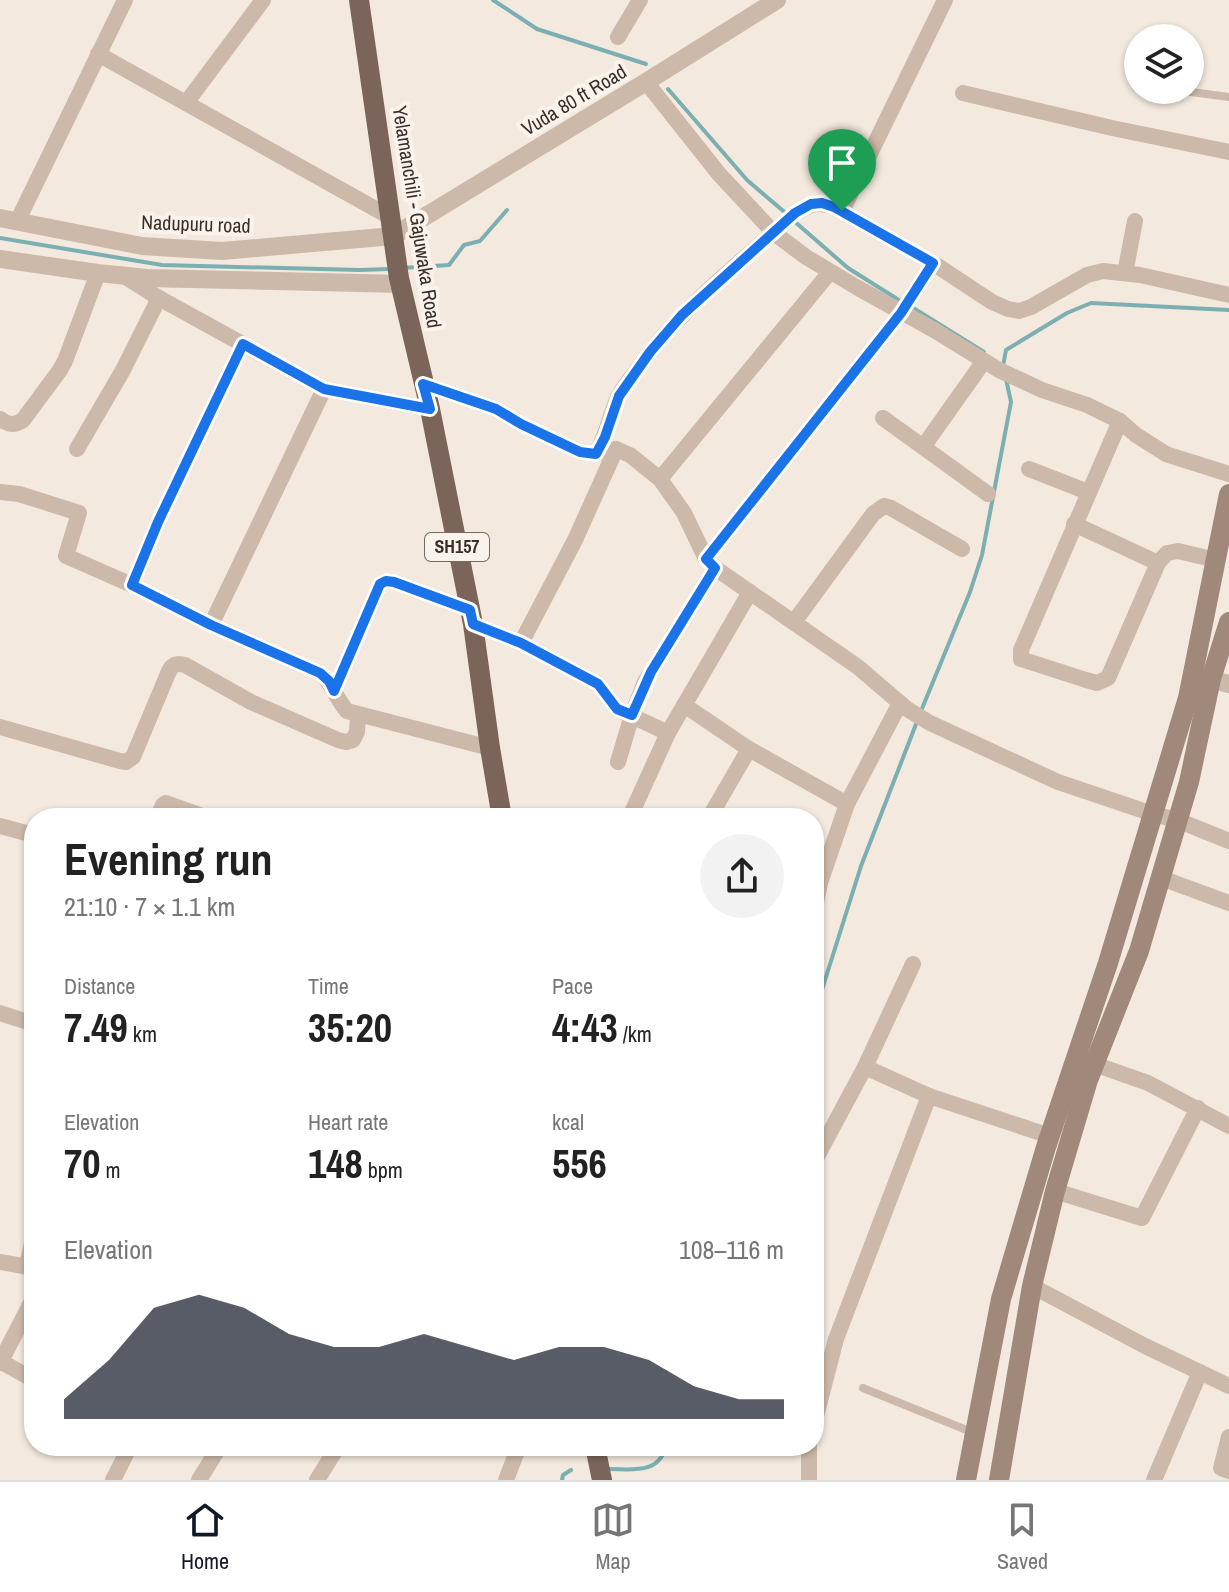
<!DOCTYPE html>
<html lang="en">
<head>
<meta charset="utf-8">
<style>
	body { margin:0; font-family:"Archivo Narrow",sans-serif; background:#f2f2f2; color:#222; height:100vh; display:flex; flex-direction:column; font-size:30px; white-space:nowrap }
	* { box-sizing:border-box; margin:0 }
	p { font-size:26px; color:#767676 }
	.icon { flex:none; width:44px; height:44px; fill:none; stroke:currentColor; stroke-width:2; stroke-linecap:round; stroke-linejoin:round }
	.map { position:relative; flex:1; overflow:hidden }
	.sheet { position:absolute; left:24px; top:808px; width:800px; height:648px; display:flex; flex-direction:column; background:#fff; border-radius:32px; box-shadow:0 2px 6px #0004 }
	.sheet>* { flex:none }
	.controls { position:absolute; left:1124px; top:24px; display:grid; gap:16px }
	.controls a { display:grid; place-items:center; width:80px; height:80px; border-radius:50%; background:#fff; box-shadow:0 2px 6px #0004; font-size:40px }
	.pin { position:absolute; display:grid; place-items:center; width:68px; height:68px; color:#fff; margin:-82px -34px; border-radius:50% 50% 50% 0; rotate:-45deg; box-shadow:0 0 8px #0007 }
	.pin .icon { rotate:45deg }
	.round { display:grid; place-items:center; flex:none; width:84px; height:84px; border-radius:42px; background:#f2f2f2 }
	.summary { display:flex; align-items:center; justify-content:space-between; height:136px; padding:0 40px }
	h1 { font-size:44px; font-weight:800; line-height:60px }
	.figures { display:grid; grid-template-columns:repeat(3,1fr); gap:12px; height:136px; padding:8px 40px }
	.figures div { display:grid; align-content:center }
	.figures b { font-size:40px; font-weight:800 }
	.figures small { font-size:22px; font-weight:400 }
	.figures p { font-size:22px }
	.chart { height:224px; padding:16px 40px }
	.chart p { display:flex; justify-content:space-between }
	.chart svg { width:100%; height:144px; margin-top:8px; fill:#111827; opacity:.7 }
	.menu { display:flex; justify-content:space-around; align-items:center; height:112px; border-top:2px solid #e0e0e0; background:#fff; font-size:22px; color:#767676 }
	.menu a { display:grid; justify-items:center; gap:4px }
	.menu .on { color:#111827 }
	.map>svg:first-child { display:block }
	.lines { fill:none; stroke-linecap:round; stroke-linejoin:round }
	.stream { stroke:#7cafb1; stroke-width:4 }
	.service { stroke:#ccb9a9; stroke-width:8 }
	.minor { stroke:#ccb9a9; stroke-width:16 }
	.tertiary { stroke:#ccb9a9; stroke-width:18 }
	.secondary { stroke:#a0887a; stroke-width:20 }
	.primary { stroke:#7b655a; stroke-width:20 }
	.route-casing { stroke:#fff; stroke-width:16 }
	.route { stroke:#1a73e8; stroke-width:10 }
	.labels { text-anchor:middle; stroke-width:8; stroke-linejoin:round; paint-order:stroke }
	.shield { fill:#faf3eb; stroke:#736963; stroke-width:2 }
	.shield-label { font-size:18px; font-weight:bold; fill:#392e29 }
	.street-label { font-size:20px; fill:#392e29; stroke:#faf3eb }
</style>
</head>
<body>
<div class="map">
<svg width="1229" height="1480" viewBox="0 0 1229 1480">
	<rect width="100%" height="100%" fill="#f3e9de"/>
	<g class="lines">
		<g class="stream">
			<path d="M 493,0 L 537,29 L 646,64"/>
			<path d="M 668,89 L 747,180 L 788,215"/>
			<path d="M 794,221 L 848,268 L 902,302"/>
			<path d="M 0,238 L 162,265 L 359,270 L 390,269"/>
			<path d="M 402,268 L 449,265 L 464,245 L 480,241 L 507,210"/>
			<path d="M 910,306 L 984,352"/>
			<path d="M 1003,366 L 1006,350 L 1067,313 L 1091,303 L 1229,310"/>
			<path d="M 921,711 L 970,592 L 982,555 L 1011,402 L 1006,379"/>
			<path d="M 814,1015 L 861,866 L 918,719"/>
			<path d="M 608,1469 C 631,1469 659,1475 666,1446"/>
			<path d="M 562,1480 L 563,1475 L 571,1470"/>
		</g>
		<g class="service">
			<path d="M 1176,90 L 1229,97"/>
			<path d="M 863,1388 L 974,1433"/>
		</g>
		<g class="minor">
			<path d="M 618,37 L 640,0"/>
			<path d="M 98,54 L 390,217"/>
			<path d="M 646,82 L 719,174 L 774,233 L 806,257 L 858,288 L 934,330 L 999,370 L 1042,390 L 1087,405 L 1120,421 L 1021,650 L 1021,659 L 1086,680 L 1097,683 L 1108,678 L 1158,563 L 1167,553 L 1178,551 L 1216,560"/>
			<path d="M 963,93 L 1112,128 L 1229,152"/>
			<path d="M 186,103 L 263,0"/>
			<path d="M 842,211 L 945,0"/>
			<path d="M 17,222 L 125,0"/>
			<path d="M 1125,273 L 1135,221"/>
			<path d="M 159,298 L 324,389 L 430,409"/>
			<path d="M 423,384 L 496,409 L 521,424 L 580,452 L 596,454 L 616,449 L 630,455 L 660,479 L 684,513 L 706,559 L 715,568 L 858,667 L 907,709 L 930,723 L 1058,782 L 1153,814 L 1177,820 L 1229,841"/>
			<path d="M 883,418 L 988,494"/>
			<path d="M 0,419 C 9,425 14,426 23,420 L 60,370 L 65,361 L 98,273"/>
			<path d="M 1120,421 L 1136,435 L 1166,454 L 1229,474"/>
			<path d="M 923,447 L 984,361"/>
			<path d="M 77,449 L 123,370 L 159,298 L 124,276"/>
			<path d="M 596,454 C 606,436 610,416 618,397 C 623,387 632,377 639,367 C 681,307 742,262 795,213 C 811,204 816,201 834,207 L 933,263 L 992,302 L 1008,309 L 1019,311 L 1031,307 L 1087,275 L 1103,271 L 1140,275 L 1229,295"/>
			<path d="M 1029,469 L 1088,492"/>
			<path d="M 660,479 L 830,272"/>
			<path d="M 0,492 L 19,494 L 79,513 L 66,556 L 132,585 L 211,625 L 320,673 C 333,684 336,699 347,711 L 490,748"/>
			<path d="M 1074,524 L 1158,563"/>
			<path d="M 706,559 L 901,313 L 933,263"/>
			<path d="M 132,585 L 158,522 L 243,344"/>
			<path d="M 794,622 L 873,514 L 884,506 L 891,508 L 962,549"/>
			<path d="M 473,624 L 521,643 L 598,684 L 617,709 L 668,733"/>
			<path d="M 211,625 L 324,389"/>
			<path d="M 521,643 L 575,540 L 616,449"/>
			<path d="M 334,691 L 380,584 L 386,581 L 394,582 L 470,610"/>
			<path d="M 684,705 L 749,749 L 847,804"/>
			<path d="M 0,727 L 120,761 L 126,762 L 133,757 L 169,671 C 173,664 177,663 185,665 L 251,702 L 338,740 L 346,742 L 353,740 L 357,732 L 358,715"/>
			<path d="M 618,762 L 632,715 L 645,682 L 715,568"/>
			<path d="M 633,810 L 668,733 L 750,592"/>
			<path d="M 157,818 L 163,805 L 166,803 L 208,818"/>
			<path d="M 709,818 L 749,749"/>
			<path d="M 0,826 L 34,835"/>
			<path d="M 1161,878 L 1229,903"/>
			<path d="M 814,913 L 820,883 L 847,804 L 900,703"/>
			<path d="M 0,1013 L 34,1024"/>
			<path d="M 1094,1064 L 1148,1083 L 1229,1126"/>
			<path d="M 865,1067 L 929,1096"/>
			<path d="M 814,1162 L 865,1067 L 913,964"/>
			<path d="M 1055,1191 L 1142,1218 L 1198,1108"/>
			<path d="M 0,1262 L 34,1268"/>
			<path d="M 27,1267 L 34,1233"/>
			<path d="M 1032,1286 L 1145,1346 L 1229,1386"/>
			<path d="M 0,1361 L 34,1380"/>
			<path d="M 0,1363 L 34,1297"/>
			<path d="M 814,1424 L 836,1339 L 929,1096 L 1050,1136"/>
			<path d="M 1229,1437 L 1221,1468 L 1229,1471"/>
			<path d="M 613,1446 L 652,1446"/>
			<path d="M 809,1446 L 809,1480"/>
			<path d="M 113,1480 L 130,1446"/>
			<path d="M 199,1480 L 220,1446"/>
			<path d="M 317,1480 L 338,1446"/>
			<path d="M 506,1480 L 519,1446"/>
			<path d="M 1154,1480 L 1200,1372"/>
		</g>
		<g class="tertiary">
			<path d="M 0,218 L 142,246 L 222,251 L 393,236 L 646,82 L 777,0"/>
			<path d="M 0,259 L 98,273 L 147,278 L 401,284"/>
			<path d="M 1211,679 L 1229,684"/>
		</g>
		<g class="secondary">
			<path d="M 966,1480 L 1001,1299 L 1046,1147 L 1108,963 L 1188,698 L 1229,494"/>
			<path d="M 999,1480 L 1032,1286 L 1055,1191 L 1088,1080 L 1139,951 L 1189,782 L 1211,679 L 1229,622"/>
		</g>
		<g class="primary">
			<path d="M 359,0 L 399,278 L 430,409 L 473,624 L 490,748 L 502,818"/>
			<path d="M 595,1446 L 602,1480"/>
		</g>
	</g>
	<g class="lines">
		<defs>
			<path id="route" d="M 822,203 L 834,207 L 933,263 L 901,313 L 706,559 L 715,568 L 651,672 L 632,715 L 617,709 L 598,684 L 521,643 L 473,624 L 470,610 L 394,582 L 386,581 L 380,584 L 334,691 L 329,681 L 320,673 L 211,625 L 132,585 L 158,522 L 243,344 L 324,389 L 430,409 L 423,384 L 496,409 L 521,424 L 580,452 L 596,454 L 605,437 L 619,396 L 650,352 L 682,315 L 795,213 L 811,204 Z"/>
		</defs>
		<use href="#route" class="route-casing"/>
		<use href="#route" class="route"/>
	</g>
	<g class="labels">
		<rect class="shield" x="425" y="533" width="64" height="28" rx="6"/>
		<g class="shield-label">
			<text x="457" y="553">SH157</text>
		</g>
		<g class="street-label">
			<text transform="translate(574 100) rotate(-31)" y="7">Vuda 80 ft Road</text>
			<text transform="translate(417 217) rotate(81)" y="7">Yelamanchili - Gajuwaka Road</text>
			<text transform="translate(196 224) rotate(2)" y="7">Nadupuru road</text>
		</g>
	</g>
</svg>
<div class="controls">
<a><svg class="icon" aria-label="layers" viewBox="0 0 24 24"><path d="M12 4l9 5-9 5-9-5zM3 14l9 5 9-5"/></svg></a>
</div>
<div class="pin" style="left:842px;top:211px;background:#1e9e55"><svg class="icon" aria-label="arrive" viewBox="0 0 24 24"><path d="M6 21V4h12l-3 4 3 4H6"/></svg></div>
<section class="sheet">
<div class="summary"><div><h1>Evening run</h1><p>21:10 · 7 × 1.1 km</p></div><a class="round"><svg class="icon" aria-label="share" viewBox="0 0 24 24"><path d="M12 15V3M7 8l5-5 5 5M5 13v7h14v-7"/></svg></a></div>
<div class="figures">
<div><p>Distance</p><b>7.49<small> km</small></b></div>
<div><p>Time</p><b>35:20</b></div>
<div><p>Pace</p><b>4:43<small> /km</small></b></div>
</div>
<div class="figures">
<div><p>Elevation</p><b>70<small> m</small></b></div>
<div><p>Heart rate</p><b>148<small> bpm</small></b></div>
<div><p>kcal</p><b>556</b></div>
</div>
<div class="chart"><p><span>Elevation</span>108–116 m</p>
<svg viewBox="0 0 160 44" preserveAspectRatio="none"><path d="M0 44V38L10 26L20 10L30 6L40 10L50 18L60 22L70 22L80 18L90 22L100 26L110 22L120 22L130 26L140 34L150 38L160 38V44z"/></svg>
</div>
</section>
</div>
<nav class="menu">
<a class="on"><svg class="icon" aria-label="home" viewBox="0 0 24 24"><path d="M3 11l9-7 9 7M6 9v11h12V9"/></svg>Home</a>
<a><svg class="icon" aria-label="map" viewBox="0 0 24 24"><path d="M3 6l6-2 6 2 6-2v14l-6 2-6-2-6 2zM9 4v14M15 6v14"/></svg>Map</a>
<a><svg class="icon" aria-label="saved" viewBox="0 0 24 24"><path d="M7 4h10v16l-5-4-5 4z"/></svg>Saved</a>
</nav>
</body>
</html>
